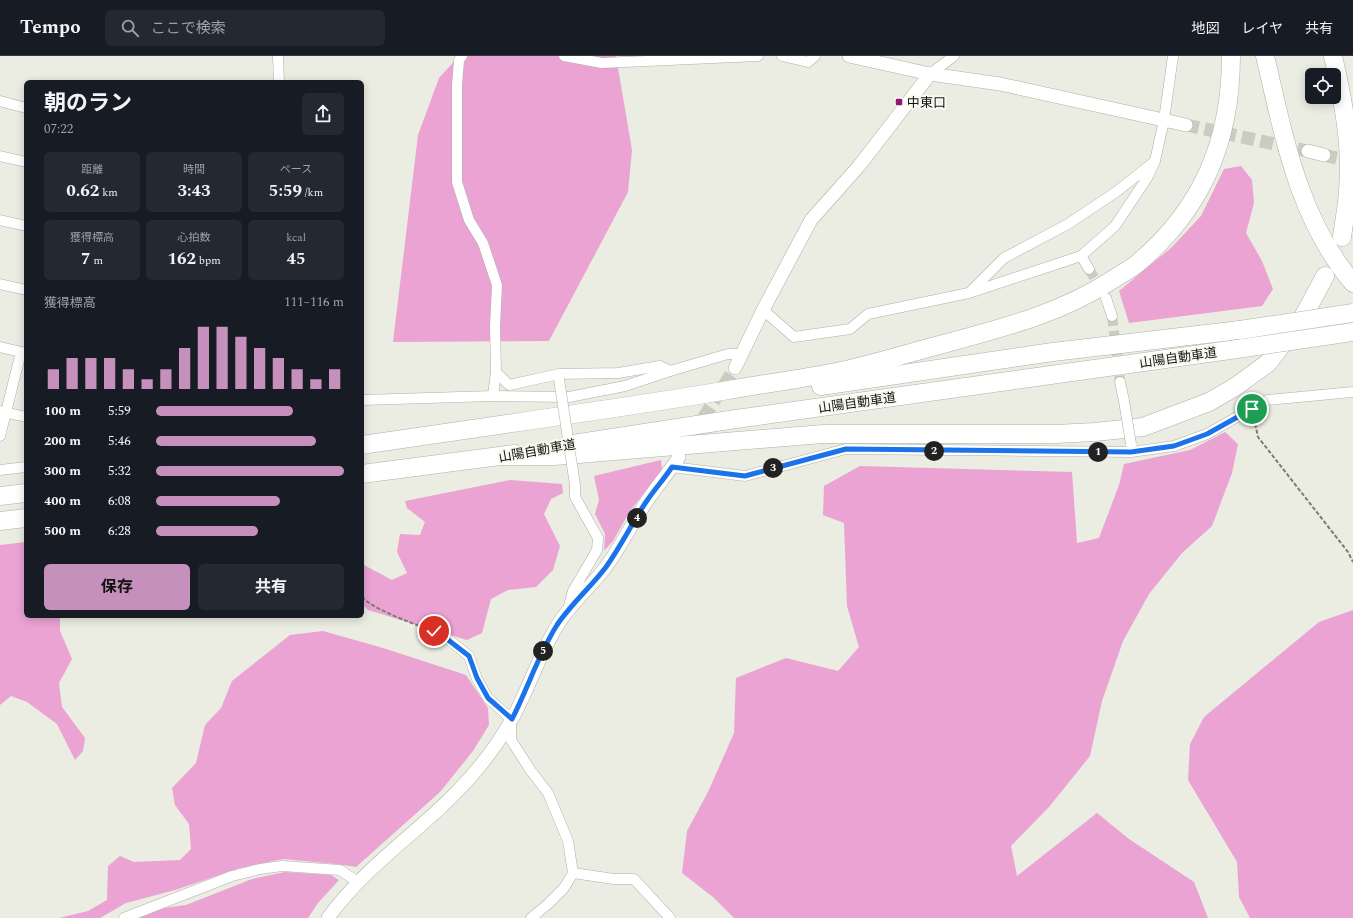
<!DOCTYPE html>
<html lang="ja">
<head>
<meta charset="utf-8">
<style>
	body { margin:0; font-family:Spectral,"Noto Sans JP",serif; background:#242831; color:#f1f3f6; height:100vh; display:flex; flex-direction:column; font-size:15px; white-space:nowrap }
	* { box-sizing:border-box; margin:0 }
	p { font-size:13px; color:#9ea1a6 }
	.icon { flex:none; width:22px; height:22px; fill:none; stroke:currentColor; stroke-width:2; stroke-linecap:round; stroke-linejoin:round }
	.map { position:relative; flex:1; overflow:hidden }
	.drawer { position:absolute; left:24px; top:24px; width:340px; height:538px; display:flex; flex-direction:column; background:#171b24; border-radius:6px; box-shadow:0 2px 10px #0003 }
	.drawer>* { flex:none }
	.buttons { position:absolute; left:1305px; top:12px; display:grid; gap:8px }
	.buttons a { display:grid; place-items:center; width:36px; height:36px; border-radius:6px; background:#171b24; box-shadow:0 2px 10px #0003; font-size:20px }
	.pin { position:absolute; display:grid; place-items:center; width:34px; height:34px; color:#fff; margin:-17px; border:2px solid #fff; border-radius:50%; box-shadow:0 1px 4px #0007 }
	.km { position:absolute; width:20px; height:20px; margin:-10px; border-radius:50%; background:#222; color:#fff; font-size:11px; line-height:20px; text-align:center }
	.round { display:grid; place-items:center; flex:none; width:42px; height:42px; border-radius:6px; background:#242831 }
	.summary { display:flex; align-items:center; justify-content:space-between; height:68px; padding:0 20px }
	h1 { font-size:22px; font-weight:700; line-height:30px }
	.figures { display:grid; grid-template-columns:repeat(3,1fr); gap:6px; height:68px; padding:4px 20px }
	.figures div { display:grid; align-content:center; border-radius:6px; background:#242831; text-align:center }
	.figures b { font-size:17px; font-weight:700 }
	.figures small { font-size:11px; font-weight:400 }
	.figures p { font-size:11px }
	.chart { height:112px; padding:8px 20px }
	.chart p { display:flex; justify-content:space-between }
	.chart svg { width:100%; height:72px; margin-top:4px; stroke:#c690bc; stroke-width:6 }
	.cta { display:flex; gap:8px; margin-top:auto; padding:8px 20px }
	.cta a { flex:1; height:46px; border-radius:6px; background:#c690bc; color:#111; font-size:16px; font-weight:700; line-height:46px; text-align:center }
	.cta a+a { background:#242831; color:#f1f3f6 }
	ul { padding:0 20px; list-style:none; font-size:13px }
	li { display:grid; grid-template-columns:64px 48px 1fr; align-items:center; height:30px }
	li i { height:10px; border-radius:5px; background:#c690bc }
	header { display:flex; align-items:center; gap:24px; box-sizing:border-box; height:56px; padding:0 20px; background:#171b24; border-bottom:1px solid #363941 }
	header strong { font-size:19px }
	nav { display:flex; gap:22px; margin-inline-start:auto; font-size:14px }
	.search { width:280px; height:36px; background:#242831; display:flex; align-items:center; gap:10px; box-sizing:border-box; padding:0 14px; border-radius:6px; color:#9ea1a6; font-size:15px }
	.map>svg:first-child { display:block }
	.forest { fill:#eaa3d3 }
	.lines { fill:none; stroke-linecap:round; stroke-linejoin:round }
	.minor-tunnel { stroke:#cacbc2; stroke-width:10; stroke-dasharray:10 5; stroke-linecap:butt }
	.tertiary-tunnel { stroke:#cacbc2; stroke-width:13; stroke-dasharray:13 6; stroke-linecap:butt }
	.minor-casing { stroke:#aeb0a6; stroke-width:11 }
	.tertiary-casing { stroke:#aeb0a6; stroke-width:14 }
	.motorway-casing { stroke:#aeb0a6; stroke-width:19 }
	.path { stroke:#7b7c75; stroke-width:2; stroke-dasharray:4 2; stroke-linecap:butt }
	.minor { stroke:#fff; stroke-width:10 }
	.tertiary { stroke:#fff; stroke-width:13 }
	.motorway { stroke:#fff; stroke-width:18 }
	.minor-bridge-casing { stroke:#aeb0a6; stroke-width:11; stroke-linecap:butt }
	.motorway-bridge-casing { stroke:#aeb0a6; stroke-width:19; stroke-linecap:butt }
	.minor-bridge { stroke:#fff; stroke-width:10 }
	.motorway-bridge { stroke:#fff; stroke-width:18 }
	.route-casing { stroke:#fff; stroke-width:8 }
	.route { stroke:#1a73e8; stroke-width:5 }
	.poi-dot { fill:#911876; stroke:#f8faef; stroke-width:1.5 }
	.labels { text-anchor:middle; stroke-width:4; stroke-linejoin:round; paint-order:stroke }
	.poi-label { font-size:13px; fill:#121310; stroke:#f8faef; text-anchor:start }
	.street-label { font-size:13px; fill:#121310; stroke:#f8faef }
</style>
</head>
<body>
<header>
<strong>Tempo</strong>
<div class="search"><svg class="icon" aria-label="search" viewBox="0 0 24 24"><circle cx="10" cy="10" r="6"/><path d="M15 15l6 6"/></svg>ここで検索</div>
<nav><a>地図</a><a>レイヤ</a><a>共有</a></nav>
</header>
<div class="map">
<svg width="1353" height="862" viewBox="0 0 1353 862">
	<rect width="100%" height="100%" fill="#ebece2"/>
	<g class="forest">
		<path d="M 459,0 L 616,0 L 632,94 L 628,136 L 549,285 L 393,286 L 418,79 L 439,22 Z"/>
		<path d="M 1241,110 L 1252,124 L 1254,147 L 1246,177 L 1262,205 L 1273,233 L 1262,250 L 1129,267 L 1119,235 L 1172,191 L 1201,160 L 1224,113 Z"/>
		<path d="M 1225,376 L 1238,388 L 1232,417 L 1212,470 L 1182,497 L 1149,538 L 1123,585 L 1102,645 L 1090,700 L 1049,751 L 1011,790 L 1017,820 L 1097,757 L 1129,783 L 1194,826 L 1208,862 L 734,862 L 713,841 L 682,817 L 687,775 L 708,736 L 734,677 L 736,622 L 786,602 L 838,615 L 859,591 L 847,550 L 844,467 L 823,459 L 824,430 L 860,410 L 1072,416 L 1077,487 L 1099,482 L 1119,429 L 1124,408 L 1190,394 Z"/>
		<path d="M 661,404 L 662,414 L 630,455 L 613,485 L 604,495 L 605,478 L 595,458 L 599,444 L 594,420 Z"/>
		<path d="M 510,424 L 562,428 L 563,437 L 551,443 L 544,458 L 560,490 L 553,514 L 536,531 L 508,534 L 491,543 L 482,577 L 467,584 L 368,554 L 362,548 L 362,508 L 392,524 L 407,517 L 397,496 L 400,478 L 420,479 L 425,466 L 407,452 L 405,445 Z"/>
		<path d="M 26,486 L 26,560 L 60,560 L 60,575 L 72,603 L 59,627 L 62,651 L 85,682 L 83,695 L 75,704 L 57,668 L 27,646 L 11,640 L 0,649 L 0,489 Z"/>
		<path d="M 1353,554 L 1353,862 L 1250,862 L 1239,841 L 1237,806 L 1188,724 L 1190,688 L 1204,661 L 1319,566 Z"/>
		<path d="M 323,575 L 383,592 L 466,619 L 488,652 L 489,669 L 473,695 L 440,736 L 356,811 L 336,808 L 283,803 L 240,812 L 175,834 L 126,847 L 100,862 L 59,862 L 88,855 L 107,844 L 108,810 L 120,800 L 134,806 L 180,804 L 191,793 L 189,768 L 175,749 L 172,732 L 196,707 L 205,669 L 221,652 L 232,625 L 290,579 Z"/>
		<path d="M 285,816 L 331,819 L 339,824 L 318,847 L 308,862 L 139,862 L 164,852 L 186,849 L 252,823 Z"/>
	</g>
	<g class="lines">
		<g class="minor-tunnel">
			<path d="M 1089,213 L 1102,235"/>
			<path d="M 1112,260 L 1120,326"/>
		</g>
		<g class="tertiary-tunnel">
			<path d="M 1186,69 L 1308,95"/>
			<path d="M 1324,99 L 1353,106"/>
			<path d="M 683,394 L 735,312"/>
		</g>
		<defs>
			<g id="minor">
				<path d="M 278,0 L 279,26"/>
				<path d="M 462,0 L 459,4 L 457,29 L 457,126 L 469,164 L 483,187 L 497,229 L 495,270 L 496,316 L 493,340"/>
				<path d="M 564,0 L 602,7 L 758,0"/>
				<path d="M 782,0 L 808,6 L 815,0"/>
				<path d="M 930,18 L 954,0"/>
				<path d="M 0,45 L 26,52"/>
				<path d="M 0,100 L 26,106"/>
				<path d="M 0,164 L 26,170"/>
				<path d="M 1081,200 L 1089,213"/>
				<path d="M 0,228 L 26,234"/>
				<path d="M 970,236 L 1004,202 L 1068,168 L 1116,136 L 1154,106"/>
				<path d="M 1106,242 L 1112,260"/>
				<path d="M 763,254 L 794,281 L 850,273 L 868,258 L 969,237 L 1081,200 L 1115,170 L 1147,122 L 1155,105 L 1164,64 L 1173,0"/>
				<path d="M 0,291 L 26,297"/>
				<path d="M 496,316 L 509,329 L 559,318 L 618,317 L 660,310 L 670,315"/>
				<path d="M 1120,326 L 1124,345"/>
				<path d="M 362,344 L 493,340 L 569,341 L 625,330 L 670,315 L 728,298 L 741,298"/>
				<path d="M 0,355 L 26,361"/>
				<path d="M 0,380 L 21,296"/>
				<path d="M 672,411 L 745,420 L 846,393 L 1131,396 L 1174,390 L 1207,378 L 1267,344 L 1353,336"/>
				<path d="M 0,414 L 26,411"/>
				<path d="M 568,554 L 573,535 L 597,494 L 598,482 L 575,441 L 575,429"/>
				<path d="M 434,575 L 443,579 L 469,600 L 477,623 L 488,642 L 511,663 L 511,684 L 531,715 L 548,737 L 568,785 L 573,817 L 564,832 L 548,848 L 531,862"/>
				<path d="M 573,817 L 614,823 L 634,823 L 670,862"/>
				<path d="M 124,862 L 232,820 L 260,813 L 282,810 L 340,814 L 358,826"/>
			</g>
			<g id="tertiary">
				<path d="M 849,0 L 930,18 L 1000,28 L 1186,69"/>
				<path d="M 1308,95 L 1324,99"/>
				<path d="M 735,312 L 763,254 L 811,164 L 859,110 L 930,18"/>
				<path d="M 328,862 C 368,806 430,769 474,717 C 493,695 511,668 523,641 C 534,617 543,593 557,570 C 570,548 590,532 605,512 C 621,491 632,467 647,445 C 657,430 669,416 679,401"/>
			</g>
			<g id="motorway">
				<path d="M 1265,0 C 1284,80 1298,162 1353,227"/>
				<path d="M 1333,0 C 1343,44 1352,89 1348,135 C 1347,150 1344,166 1342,181"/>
				<path d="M 821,330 L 1053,296 L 1240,274"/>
				<path d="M 573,388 L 729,364 L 1230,294"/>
				<path d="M 362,389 C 482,371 603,355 723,335 C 762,328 802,323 841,315 C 877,307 912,296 947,287 C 1006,271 1061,257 1112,224 C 1121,218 1131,213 1138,207 C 1203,152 1231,84 1231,0"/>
				<path d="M 503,400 L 554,400 L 823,378 L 1055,378 L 1095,376 L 1143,371 L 1209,346 L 1235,331 L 1268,307 L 1302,263 L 1325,220"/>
				<path d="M 362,418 L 515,398"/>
				<path d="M 0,440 L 26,437"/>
				<path d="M 0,465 L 26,462"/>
			</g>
		</defs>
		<use href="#minor" class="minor-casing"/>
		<use href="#tertiary" class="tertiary-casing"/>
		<use href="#motorway" class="motorway-casing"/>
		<g class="path">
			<path d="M 1254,362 L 1258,381 L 1348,496 L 1353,506"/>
			<path d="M 362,541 C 373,553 409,566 425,572"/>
		</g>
		<use href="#minor" class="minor"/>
		<use href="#tertiary" class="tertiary"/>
		<use href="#motorway" class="motorway"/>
		<defs>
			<g id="minor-bridge">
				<path d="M 559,323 L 575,429"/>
				<path d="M 1124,345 L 1131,388"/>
			</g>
			<g id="motorway-bridge">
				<path d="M 1240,274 L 1353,257"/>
				<path d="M 1230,294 L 1353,276"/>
			</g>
		</defs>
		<use href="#minor-bridge" class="minor-bridge-casing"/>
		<use href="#motorway-bridge" class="motorway-bridge-casing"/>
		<use href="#minor-bridge" class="minor-bridge"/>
		<use href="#motorway-bridge" class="motorway-bridge"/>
	</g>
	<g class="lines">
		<defs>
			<path id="route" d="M 434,575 L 443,580 L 469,600 L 477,622 L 488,642 L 512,663 C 528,632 538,599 557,569 C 571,548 591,531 606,511 C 621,490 632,467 646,446 C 654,434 664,423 672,411 L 745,420 L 846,393 L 1131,396 L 1174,390 L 1207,378 L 1252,353"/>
		</defs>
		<use href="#route" class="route-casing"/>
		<use href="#route" class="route"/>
	</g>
	<rect class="poi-dot" x="895" y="42" width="8" height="8" rx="2"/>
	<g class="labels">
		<g class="poi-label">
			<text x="907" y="51">中東口</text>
		</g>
		<g class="street-label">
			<text transform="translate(1178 301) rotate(-8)" y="5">山陽自動車道</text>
			<text transform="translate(857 346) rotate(-8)" y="5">山陽自動車道</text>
			<text transform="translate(537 394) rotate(-10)" y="5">山陽自動車道</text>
		</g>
	</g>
</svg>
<div class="buttons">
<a><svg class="icon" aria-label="locate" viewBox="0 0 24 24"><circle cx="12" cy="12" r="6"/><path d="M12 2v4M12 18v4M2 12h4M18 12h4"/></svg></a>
</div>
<div class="pin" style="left:1252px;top:353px;background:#1e9e55"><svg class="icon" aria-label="arrive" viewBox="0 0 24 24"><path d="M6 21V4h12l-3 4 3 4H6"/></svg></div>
<div class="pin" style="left:434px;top:575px;background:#d93025"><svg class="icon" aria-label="check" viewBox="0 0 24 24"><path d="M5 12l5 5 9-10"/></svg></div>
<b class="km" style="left:1098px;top:396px">1</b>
<b class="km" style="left:934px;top:395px">2</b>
<b class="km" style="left:773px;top:412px">3</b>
<b class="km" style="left:637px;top:462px">4</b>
<b class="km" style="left:543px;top:595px">5</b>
<section class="drawer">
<div class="summary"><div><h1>朝のラン</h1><p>07:22</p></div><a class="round"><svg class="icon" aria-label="share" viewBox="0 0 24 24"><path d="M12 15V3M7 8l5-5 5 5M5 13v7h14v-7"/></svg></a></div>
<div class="figures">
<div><p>距離</p><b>0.62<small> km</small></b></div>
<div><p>時間</p><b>3:43</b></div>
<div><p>ペース</p><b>5:59<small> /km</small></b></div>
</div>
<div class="figures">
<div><p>獲得標高</p><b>7<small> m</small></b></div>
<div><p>心拍数</p><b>162<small> bpm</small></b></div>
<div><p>kcal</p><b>45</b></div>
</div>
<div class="chart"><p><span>獲得標高</span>111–116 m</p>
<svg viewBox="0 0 160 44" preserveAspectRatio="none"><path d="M5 44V32M15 44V25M25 44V25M35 44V25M45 44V32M55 44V38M65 44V32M75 44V19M85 44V6M95 44V6M105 44V12M115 44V19M125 44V25M135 44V32M145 44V38M155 44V32"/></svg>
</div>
<ul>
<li><b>100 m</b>5:59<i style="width:73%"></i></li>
<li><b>200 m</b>5:46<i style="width:85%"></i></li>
<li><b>300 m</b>5:32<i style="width:100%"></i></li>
<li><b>400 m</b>6:08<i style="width:66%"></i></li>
<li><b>500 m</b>6:28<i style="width:54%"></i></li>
</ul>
<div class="cta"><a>保存</a><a>共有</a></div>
</section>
</div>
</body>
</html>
